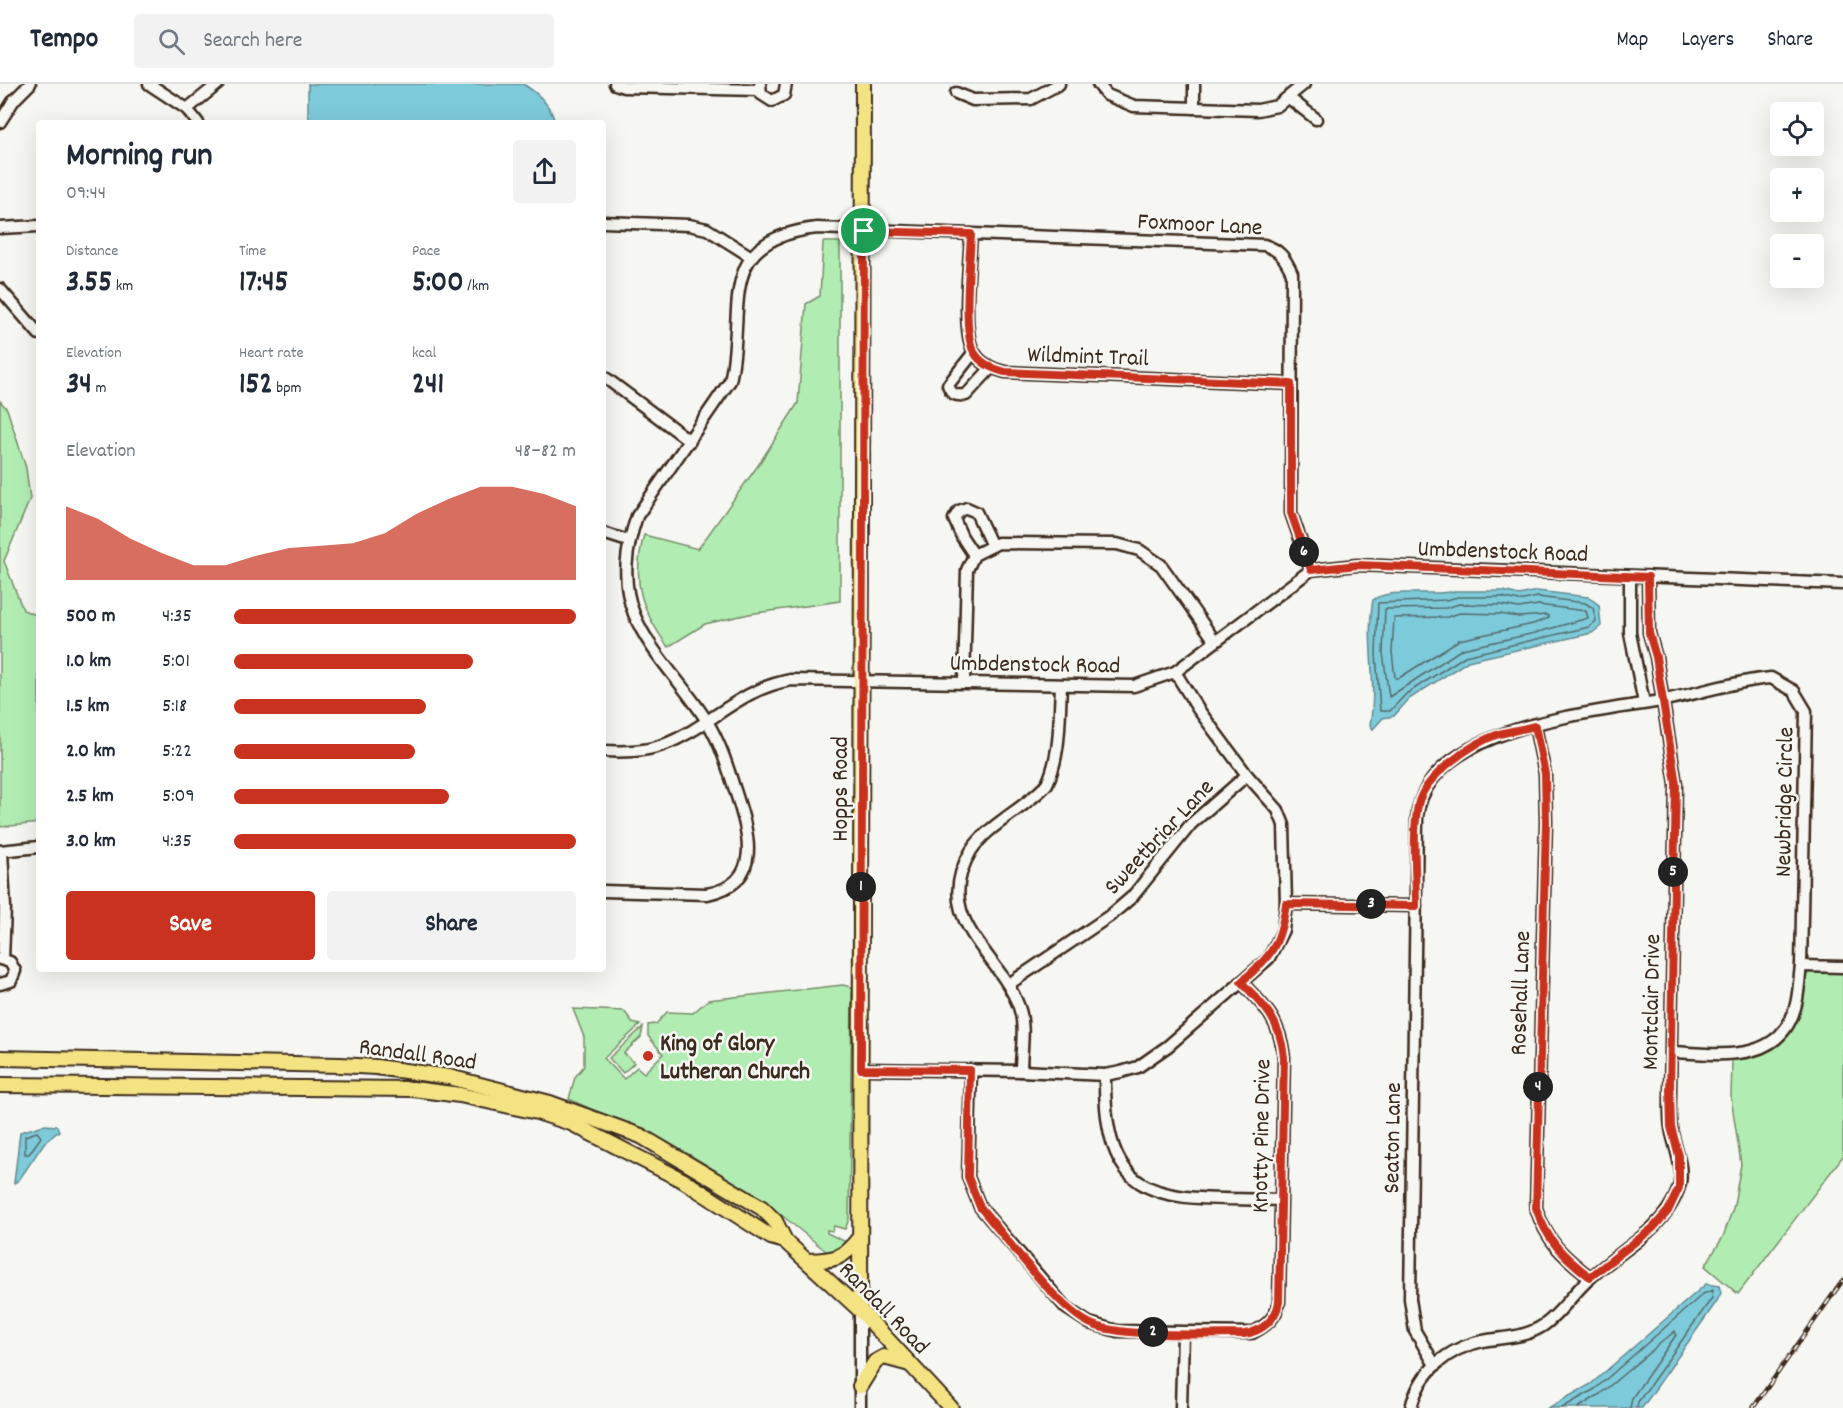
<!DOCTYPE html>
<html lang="en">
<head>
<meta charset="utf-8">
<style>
	body { margin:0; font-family:Dekko,sans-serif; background:#f2f2f3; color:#1f2937; height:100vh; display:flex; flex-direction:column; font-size:22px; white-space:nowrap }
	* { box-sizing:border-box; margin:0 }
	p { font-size:20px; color:#747a83 }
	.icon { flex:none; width:33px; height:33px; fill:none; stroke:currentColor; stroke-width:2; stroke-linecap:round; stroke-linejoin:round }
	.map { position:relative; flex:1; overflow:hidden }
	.details { position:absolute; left:36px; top:36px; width:570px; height:852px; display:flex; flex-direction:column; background:#fff; border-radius:6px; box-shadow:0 6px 24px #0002 }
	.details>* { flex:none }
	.controls { position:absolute; left:1770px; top:18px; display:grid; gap:12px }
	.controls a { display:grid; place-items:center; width:54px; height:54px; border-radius:6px; background:#fff; box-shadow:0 6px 24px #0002; font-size:30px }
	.pin { position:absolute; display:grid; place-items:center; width:51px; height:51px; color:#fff; margin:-26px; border:3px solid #fff; border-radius:50%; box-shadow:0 2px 6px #0007 }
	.km { position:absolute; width:30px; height:30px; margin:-15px; border-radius:50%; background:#222; color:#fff; font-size:16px; line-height:30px; text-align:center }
	.round { display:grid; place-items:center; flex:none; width:63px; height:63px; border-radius:6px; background:#f2f2f3 }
	.overview { display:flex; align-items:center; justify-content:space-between; height:102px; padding:0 30px }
	h1 { font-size:33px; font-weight:700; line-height:45px }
	.metrics { display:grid; grid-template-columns:repeat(3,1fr); gap:9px; height:102px; padding:6px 30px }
	.metrics div { display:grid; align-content:center }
	.metrics b { font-size:30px; font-weight:700 }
	.metrics small { font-size:16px; font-weight:400 }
	.metrics p { font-size:16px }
	.chart { height:168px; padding:12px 30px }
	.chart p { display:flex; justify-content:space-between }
	.chart svg { width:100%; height:108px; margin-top:6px; fill:#c8321e; opacity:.7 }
	.primary-button { display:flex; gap:12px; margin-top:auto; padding:12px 30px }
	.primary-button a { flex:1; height:69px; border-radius:6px; background:#c8321e; color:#fff; font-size:24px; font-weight:700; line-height:69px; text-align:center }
	.primary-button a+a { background:#f2f2f3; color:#1f2937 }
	ul { padding:0 30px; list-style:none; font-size:20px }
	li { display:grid; grid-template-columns:96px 72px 1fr; align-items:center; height:45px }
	li i { height:15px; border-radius:8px; background:#c8321e }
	header { display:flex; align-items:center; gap:36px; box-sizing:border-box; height:84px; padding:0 30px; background:#fff; border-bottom:2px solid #e0e1e3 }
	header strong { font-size:28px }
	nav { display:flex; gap:33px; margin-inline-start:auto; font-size:21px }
	.search { width:420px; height:54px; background:#f2f2f3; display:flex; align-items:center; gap:15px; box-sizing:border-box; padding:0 21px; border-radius:6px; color:#747a83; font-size:22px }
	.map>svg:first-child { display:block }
	.green { fill:#b1edb3; stroke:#768c68; stroke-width:1.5 }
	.water { fill:#7dcadb; stroke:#638a8f; stroke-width:1.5 }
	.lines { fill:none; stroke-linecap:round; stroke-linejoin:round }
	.shore { stroke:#556a6a; stroke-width:1.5 }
	.minor-casing { stroke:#3b2a1e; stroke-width:15 }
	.major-casing { stroke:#3b2a1e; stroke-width:18 }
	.minor { stroke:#f6f6f2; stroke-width:10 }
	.major { stroke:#f4e382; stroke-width:14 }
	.rail-casing { stroke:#3b2a1e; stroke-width:4.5 }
	.rail { stroke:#f6f6f2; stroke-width:2; stroke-dasharray:7; stroke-linecap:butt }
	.route-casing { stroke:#fff; stroke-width:12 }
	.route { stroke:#c8321e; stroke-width:8 }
	.poi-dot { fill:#c8321e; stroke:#f6f6f2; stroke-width:2 }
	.labels { text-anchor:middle; stroke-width:5; stroke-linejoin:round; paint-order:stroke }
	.street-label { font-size:24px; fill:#3b2a1e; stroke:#f6f6f2 }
	.poi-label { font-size:24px; font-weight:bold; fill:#3b2a1e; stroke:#f6f6f2; text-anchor:start }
</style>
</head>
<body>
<header>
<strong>Tempo</strong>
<div class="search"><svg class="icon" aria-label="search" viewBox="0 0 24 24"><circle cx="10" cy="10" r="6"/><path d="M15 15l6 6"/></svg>Search here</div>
<nav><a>Map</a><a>Layers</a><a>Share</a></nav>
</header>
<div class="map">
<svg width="1843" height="1324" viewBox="0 0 1843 1324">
	<rect width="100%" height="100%" fill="#f6f6f2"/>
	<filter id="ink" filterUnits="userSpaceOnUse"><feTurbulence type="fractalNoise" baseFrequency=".0167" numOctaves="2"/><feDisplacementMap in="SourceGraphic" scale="12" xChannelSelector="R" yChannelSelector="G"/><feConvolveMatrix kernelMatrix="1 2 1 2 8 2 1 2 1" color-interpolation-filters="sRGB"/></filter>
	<g filter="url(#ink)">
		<g class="green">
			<path d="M 823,158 L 840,158 L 840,517 L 749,530 L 705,540 L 668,563 C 641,525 631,498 644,451 L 698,465 L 759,380 L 798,319 L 806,220 L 820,212 Z"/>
			<path d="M 0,317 L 7,325 L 26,384 L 30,415 L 4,477 L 23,526 L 39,532 L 39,739 L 0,743 Z"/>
			<path d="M 1809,888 L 1843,889 L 1843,1072 L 1738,1210 L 1705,1182 L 1723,1153 L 1734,1121 L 1741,1080 L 1731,1013 L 1732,976 C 1773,973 1798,950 1803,909 C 1804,901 1802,895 1809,888 Z"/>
			<path d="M 843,901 L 851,903 L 852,907 L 849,1135 L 845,1145 L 834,1142 L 832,1147 L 827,1146 L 827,1149 L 846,1158 L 846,1166 L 832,1172 L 763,1116 L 690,1071 L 569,1015 L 575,993 L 584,982 L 584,953 L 573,925 L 624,927 L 633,939 L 640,941 L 604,974 L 624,995 L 637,983 L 644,989 L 663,970 L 648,952 L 648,941 L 656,940 L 667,928 L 693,929 L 708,916 Z"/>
			<path d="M 643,943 L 641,953 L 624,969 L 634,979 L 623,989 L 609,974 Z"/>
		</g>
		<g class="water">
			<path d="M 308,0 L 523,0 C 538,9 551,21 555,39 L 311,39 L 308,31 Z"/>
			<path d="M 1456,507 L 1503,507 L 1519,511 L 1537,507 L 1588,513 L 1599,521 L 1601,542 L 1592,549 L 1468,577 L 1409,615 L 1394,632 L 1383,634 L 1373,645 L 1370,641 C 1378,599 1365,558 1373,516 C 1389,503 1434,513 1456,507 Z"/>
			<path d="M 44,1041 L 57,1042 L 59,1047 L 44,1059 L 19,1096 L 14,1099 L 20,1048 Z"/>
			<path d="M 1706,1200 L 1719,1202 L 1721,1209 L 1717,1217 L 1642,1324 L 1548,1324 L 1591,1300 Z"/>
		</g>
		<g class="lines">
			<g class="shore">
				<path d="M 1458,513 L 1502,513 L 1519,517 L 1538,513 L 1585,519 L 1593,524 L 1596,537 L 1589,543 L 1465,572 L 1406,610 L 1390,627 L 1380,627 L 1376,569 L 1378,519 L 1446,516 Z"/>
				<path d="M 1459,520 L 1501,521 L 1519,524 L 1538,521 L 1586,527 L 1588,534 L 1535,549 L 1462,565 L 1389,613 L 1383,569 L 1385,525 L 1446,524 Z"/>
				<path d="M 1460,529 L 1500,530 L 1519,533 L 1547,531 L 1549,534 L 1533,540 L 1459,556 L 1399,594 L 1395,594 L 1392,568 L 1394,534 L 1447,533 Z"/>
				<path d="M 37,1048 L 41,1053 L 29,1070 L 25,1070 L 25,1052 Z"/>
				<path d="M 1562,1324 L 1595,1305 L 1703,1210 L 1713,1206 L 1712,1214 L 1638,1318 L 1637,1324"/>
				<path d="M 1578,1324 L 1600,1310 L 1675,1247 L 1676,1251 L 1632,1314 L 1630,1324"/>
			</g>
			<defs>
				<g id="minor">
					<path d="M 149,0 L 187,25 L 198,39"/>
					<path d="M 615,0 L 624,3 L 759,6"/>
					<path d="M 760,0 L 761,10 L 772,17 L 784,11 L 786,0"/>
					<path d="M 1098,0 L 1107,11 L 1134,22 L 1258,26 L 1277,22 L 1304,0"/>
					<path d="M 1194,0 L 1194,24"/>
					<path d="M 956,9 L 973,16 L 1031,15 L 1059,0"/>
					<path d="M 1289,14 L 1316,35"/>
					<path d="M 187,25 L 218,0"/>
					<path d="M 0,38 L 14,16 L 30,0"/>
					<path d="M 603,138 L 689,141 L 707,145 L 750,172"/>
					<path d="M 0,144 L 39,142"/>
					<path d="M 971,150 C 970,176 961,248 974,268 C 980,279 993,285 1005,288 L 1291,300"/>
					<path d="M 0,205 L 39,250"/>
					<path d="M 974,268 L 948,301 C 952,311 955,312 966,311 L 991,284"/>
					<path d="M 603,292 L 690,357"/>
					<path d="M 603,449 L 628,457"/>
					<path d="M 974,471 L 962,453 L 954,435 L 959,427 L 967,424 L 976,428 L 992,462"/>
					<path d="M 1630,492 L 1630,549 L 1644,619"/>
					<path d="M 964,598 L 967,486 L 974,471 L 998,459 L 1117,460 L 1139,466 L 1161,481 L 1215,557"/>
					<path d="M 1535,642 L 1545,690 L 1546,738 L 1536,1124 C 1547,1158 1563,1172 1590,1193"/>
					<path d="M 603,667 C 623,668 643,668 663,661 C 711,643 736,606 791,596 L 1134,602 L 1175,588 L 1311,486 L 1357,481 L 1843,500"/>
					<path d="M 0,767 L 39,763"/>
					<path d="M 2,767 L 5,824 L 3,875"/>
					<path d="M 603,807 L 707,810 C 767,799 747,744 734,703 C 727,681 720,659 708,639 C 686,602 650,570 634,530 C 621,497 626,464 637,432 L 730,297 C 747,225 712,156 817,144 L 1264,161 C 1280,166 1285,174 1292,189 L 1291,429 L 1311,486"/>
					<path d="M 1286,820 L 1416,822"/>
					<path d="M 0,875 L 10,878 L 15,887 L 11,897 L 0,900"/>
					<path d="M 1801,882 L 1843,883"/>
					<path d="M 1009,900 L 1111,831 L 1132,813 L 1191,740 L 1247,691"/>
					<path d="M 861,985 L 1021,987 L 1105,991 L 1121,988 L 1138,983 L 1168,962 L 1269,874 L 1283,846 L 1286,820 L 1284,741 L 1278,726 L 1247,691 L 1198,625 L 1175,588"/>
					<path d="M 971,986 L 968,1093 L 980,1123 L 1066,1224 L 1089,1239 L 1117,1247 L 1252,1249 C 1266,1242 1276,1234 1279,1218 L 1284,973 C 1280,937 1266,923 1241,898"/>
					<path d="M 1021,987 C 1021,966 1026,942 1019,923 C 999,868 930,835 971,767 C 987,741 1026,724 1047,700 C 1061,670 1059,636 1061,603"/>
					<path d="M 1105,991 C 1103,1131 1171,1112 1280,1116"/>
					<path d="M 1435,1281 L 1415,1247 L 1410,1215 L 1417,733 C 1427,642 1589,630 1660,617 C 1697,610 1734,597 1771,594 L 1794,607 L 1806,627 L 1801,882 C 1799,895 1799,911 1795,924 C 1779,981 1718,970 1672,968"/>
					<path d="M 860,1324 L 860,1226"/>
					<path d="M 1181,1324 L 1183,1249"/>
					<path d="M 1411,1324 C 1419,1288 1448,1264 1483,1257 C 1504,1253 1525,1254 1544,1241 C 1561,1229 1573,1209 1589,1195 C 1619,1166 1663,1148 1678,1106 C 1686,1086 1674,1063 1671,1044 C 1669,1032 1670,1019 1670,1007 L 1676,700 L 1656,573 L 1649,549 L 1648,493"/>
				</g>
				<g id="major">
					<path d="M 0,974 L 340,981 L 376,983 L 449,993 L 550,1019 L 641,1052 L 762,1124 L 775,1137 L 785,1157 L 860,1226 L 951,1324"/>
					<path d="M 0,1001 L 413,1005 L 460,1011 L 537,1028 L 571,1039 L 684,1097 L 771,1153 L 785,1157"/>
					<path d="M 808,1177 C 836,1176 843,1175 860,1153"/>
					<path d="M 860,1226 L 863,0"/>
					<path d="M 860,1302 L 875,1278 L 884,1273 L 910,1280"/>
				</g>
			</defs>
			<use href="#minor" class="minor-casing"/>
			<use href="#major" class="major-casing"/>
			<use href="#minor" class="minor"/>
			<use href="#major" class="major"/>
			<defs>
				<path id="rail" d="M 1753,1324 L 1843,1196"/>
			</defs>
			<use href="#rail" class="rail-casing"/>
			<use href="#rail" class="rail"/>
		</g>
	</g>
	<g class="lines" filter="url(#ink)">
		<defs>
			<path id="route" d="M 864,147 L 971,150 C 970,176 962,248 974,268 C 980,279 993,285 1005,288 L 1291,300 L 1291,429 L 1311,486 L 1358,481 L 1648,493 L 1649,549 L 1656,573 L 1676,700 L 1670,1007 L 1671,1043 L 1679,1072 L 1679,1104 L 1668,1127 L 1653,1144 L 1590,1193 C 1563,1172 1547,1157 1536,1124 L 1546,738 L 1545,690 L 1535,642 C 1523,645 1511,647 1499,650 C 1472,659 1424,692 1418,721 C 1412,753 1416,789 1416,822 L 1286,820 C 1280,861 1272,872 1241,898 C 1266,923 1280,937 1284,973 L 1279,1218 C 1276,1236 1261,1248 1244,1250 C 1207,1250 1118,1254 1089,1239 C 1055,1222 1007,1154 980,1123 L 968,1093 L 970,986 L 861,985 Z"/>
		</defs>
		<use href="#route" class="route-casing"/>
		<use href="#route" class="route"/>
	</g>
	<circle class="poi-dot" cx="648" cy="972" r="6"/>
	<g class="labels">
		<g class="street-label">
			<text transform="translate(1200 139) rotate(3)" y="8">Foxmoor Lane</text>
			<text transform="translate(1088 271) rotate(2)" y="8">Wildmint Trail</text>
			<text transform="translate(1503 466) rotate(2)" y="8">Umbdenstock Road</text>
			<text transform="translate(1035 579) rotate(1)" y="8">Umbdenstock Road</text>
			<text transform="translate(839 705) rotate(-90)" y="8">Hopps Road</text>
			<text transform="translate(1783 718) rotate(-89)" y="8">Newbridge Circle</text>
			<text transform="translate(1158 752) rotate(-47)" y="8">Sweetbriar Lane</text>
			<text transform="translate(1519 909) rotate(-88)" y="8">Rosehall Lane</text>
			<text transform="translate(1650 918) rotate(-89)" y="8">Montclair Drive</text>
			<text transform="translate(418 969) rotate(8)" y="8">Randall Road</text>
			<text transform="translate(1260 1052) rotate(-89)" y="8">Knotty Pine Drive</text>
			<text transform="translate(1391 1054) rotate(-89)" y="8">Seaton Lane</text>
			<text transform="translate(885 1223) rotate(46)" y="8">Randall Road</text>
		</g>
		<g class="poi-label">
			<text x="660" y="966">King of Glory<tspan x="660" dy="28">Lutheran Church</tspan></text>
		</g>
	</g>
</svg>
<div class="controls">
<a><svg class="icon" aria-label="locate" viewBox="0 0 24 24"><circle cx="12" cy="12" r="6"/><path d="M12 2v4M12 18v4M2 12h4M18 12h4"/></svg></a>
<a>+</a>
<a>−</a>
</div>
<div class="pin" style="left:864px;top:147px;background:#1e9e55"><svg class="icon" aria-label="arrive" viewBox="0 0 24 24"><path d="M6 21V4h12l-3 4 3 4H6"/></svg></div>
<b class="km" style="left:861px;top:803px">1</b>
<b class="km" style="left:1153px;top:1248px">2</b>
<b class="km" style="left:1371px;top:820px">3</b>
<b class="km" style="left:1538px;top:1003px">4</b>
<b class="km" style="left:1673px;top:788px">5</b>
<b class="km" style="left:1304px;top:468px">6</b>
<section class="details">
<div class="overview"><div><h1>Morning run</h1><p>09:44</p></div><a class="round"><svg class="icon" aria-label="share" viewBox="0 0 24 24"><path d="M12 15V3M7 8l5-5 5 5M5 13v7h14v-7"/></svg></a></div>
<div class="metrics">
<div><p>Distance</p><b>3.55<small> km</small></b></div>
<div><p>Time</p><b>17:45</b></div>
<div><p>Pace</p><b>5:00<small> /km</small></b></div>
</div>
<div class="metrics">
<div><p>Elevation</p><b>34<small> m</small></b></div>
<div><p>Heart rate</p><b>152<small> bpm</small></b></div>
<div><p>kcal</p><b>241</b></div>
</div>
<div class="chart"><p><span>Elevation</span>48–82 m</p>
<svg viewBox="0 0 160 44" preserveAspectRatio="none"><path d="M0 44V14L10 19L20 27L30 33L40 38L50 38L60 34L70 31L80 30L90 29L100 25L110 17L120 11L130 6L140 6L150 9L160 14V44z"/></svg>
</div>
<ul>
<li><b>500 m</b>4:35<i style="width:100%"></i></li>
<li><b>1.0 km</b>5:01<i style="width:70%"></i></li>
<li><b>1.5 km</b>5:18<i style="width:56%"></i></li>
<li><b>2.0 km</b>5:22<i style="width:53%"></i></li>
<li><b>2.5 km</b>5:09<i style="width:63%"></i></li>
<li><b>3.0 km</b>4:35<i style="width:100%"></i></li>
</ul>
<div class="primary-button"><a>Save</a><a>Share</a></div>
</section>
</div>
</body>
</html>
